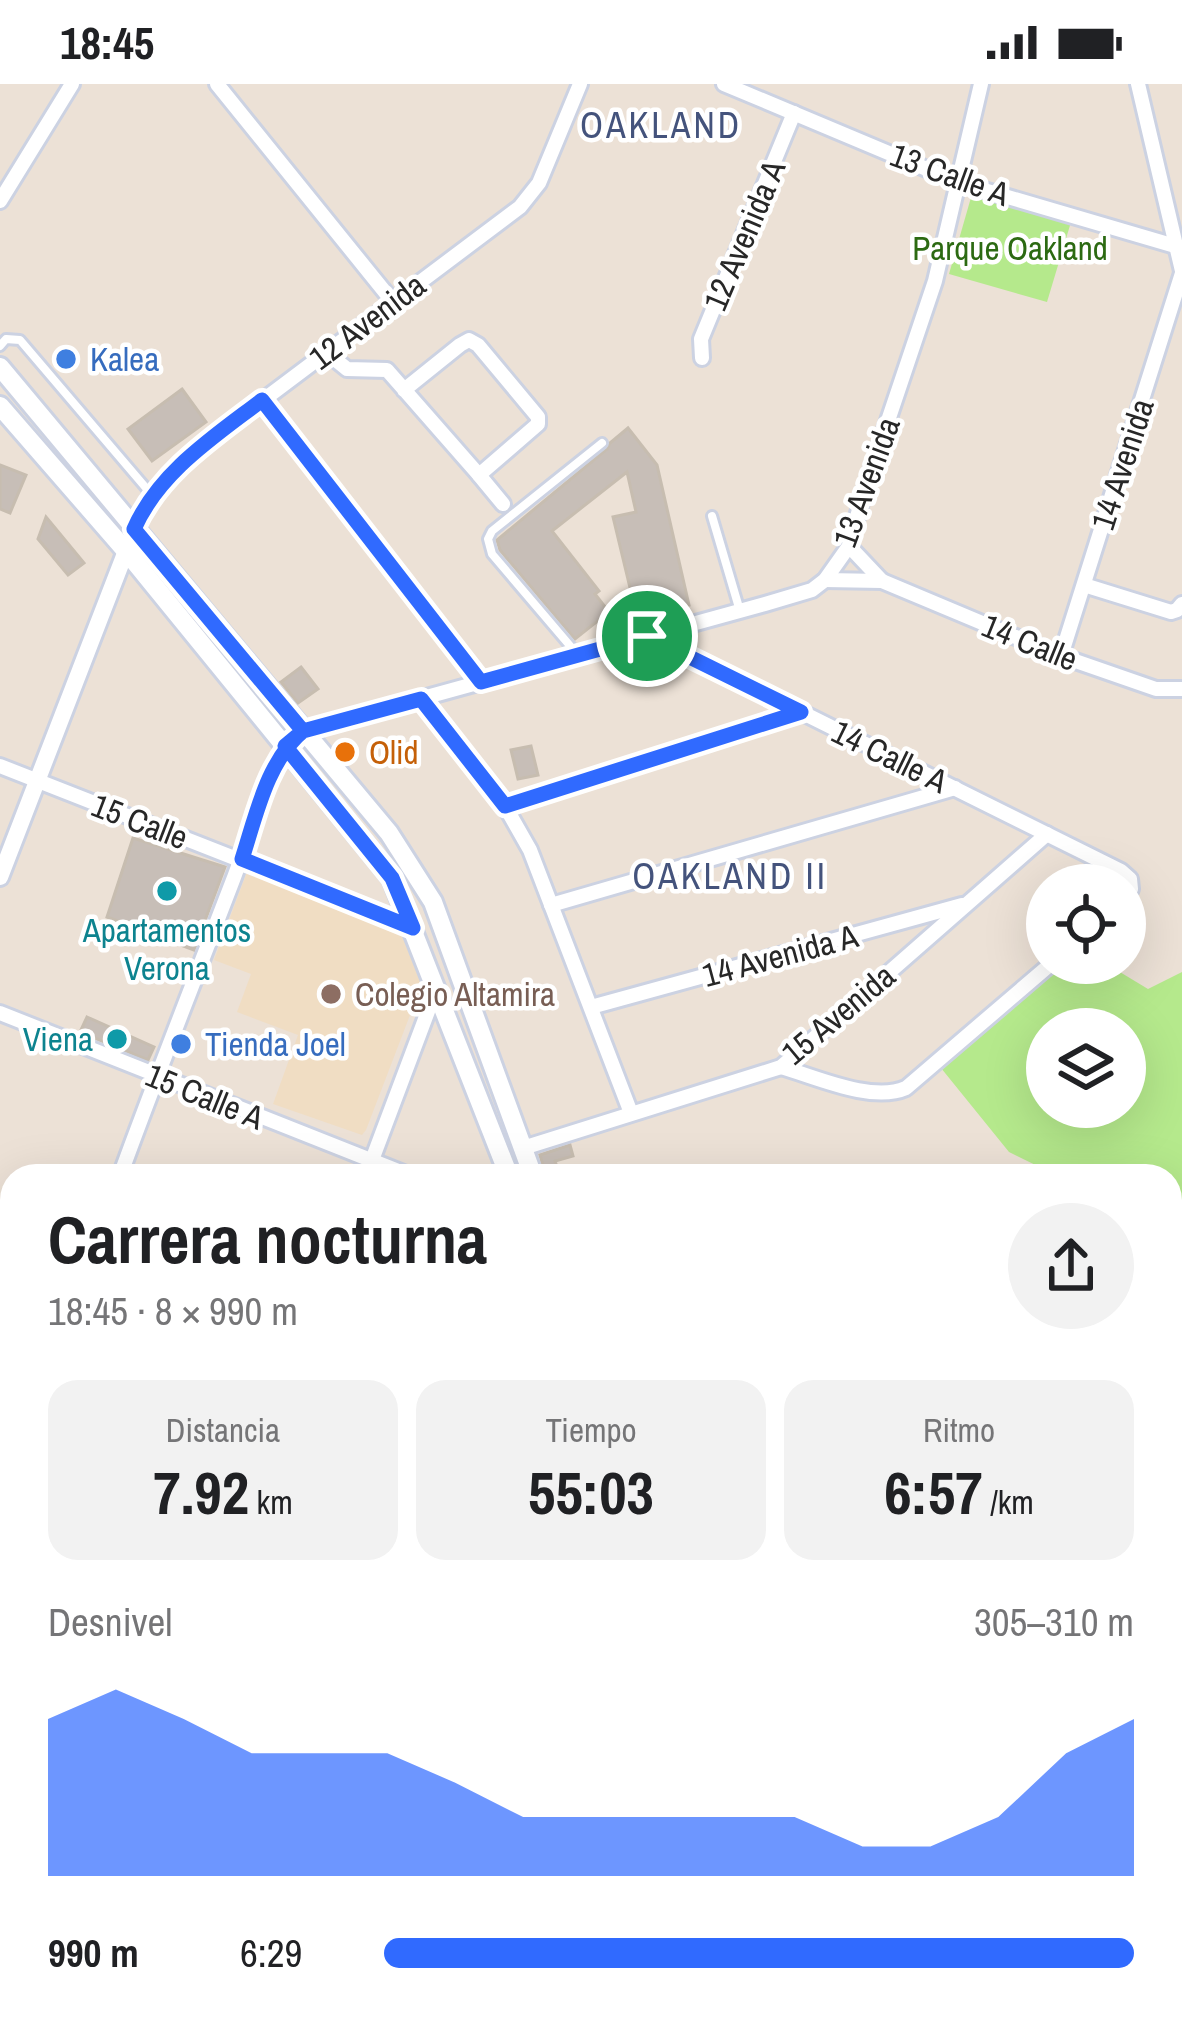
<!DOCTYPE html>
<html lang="es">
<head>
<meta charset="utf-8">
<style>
	body { margin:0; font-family:"Archivo Narrow",sans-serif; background:#f2f2f2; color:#202124; height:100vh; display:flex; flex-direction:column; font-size:45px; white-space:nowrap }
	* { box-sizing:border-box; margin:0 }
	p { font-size:39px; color:#757577 }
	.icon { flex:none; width:66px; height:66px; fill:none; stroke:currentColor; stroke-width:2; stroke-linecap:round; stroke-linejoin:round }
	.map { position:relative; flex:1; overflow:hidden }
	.sheet { position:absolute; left:0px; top:1080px; width:1182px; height:861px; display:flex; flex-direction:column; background:#fff; border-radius:36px 36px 0 0; box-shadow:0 12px 48px #0002 }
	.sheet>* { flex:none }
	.fabs { position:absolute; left:1026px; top:780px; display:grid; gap:24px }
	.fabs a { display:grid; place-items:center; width:120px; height:120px; border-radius:50%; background:#fff; box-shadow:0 12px 48px #0002; font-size:60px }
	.pin { position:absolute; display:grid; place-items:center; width:102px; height:102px; color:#fff; margin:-51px; border:6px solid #fff; border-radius:50%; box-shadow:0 3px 12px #0007 }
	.round { display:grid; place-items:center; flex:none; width:126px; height:126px; border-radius:63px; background:#f2f2f2 }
	.head { display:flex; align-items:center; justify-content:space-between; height:204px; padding:0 48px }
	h1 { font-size:66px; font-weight:700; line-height:90px }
	.figures { display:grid; grid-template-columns:repeat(3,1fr); gap:18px; height:204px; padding:12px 48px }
	.figures div { display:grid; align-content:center; border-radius:30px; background:#f2f2f2; text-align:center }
	.figures b { font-size:60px; font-weight:700 }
	.figures small { font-size:33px; font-weight:400 }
	.figures p { font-size:33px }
	.chart { height:336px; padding:24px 48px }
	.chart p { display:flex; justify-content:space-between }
	.chart svg { width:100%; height:216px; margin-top:12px; fill:#306aff; opacity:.7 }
	ul { padding:0 48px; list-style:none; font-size:39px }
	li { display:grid; grid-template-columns:192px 144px 1fr; align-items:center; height:90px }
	li i { height:30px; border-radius:15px; background:#306aff }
	.status { display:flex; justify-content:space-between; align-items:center; height:84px; padding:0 60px; background:#fff; direction:ltr }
	.status svg { height:33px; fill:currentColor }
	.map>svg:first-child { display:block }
	.education { fill:#f0ddc3 }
	.green { fill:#b5e98c; fill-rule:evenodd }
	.building { fill:#c7beb7; stroke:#c7bdb0; stroke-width:3 }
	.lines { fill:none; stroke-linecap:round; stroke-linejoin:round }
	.service-casing { stroke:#ccd2e2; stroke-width:14 }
	.minor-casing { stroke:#ccd2e2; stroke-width:20 }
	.tertiary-casing { stroke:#ccd2e2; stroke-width:22 }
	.secondary-casing { stroke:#ccd2e2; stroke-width:24 }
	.trunk-casing { stroke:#fff; stroke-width:30 }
	.service { stroke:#fff; stroke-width:8 }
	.minor { stroke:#fff; stroke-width:14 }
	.tertiary { stroke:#fff; stroke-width:16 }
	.secondary { stroke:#fff; stroke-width:18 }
	.trunk { stroke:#ffa64b; stroke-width:24 }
	.route-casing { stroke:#fff; stroke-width:24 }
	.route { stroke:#306aff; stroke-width:15 }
	.shop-dot { fill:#3f7fe0; stroke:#fff; stroke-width:4.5 }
	.food-dot { fill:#e8710a; stroke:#fff; stroke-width:4.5 }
	.culture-dot { fill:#0f9aa8; stroke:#fff; stroke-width:4.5 }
	.education-dot { fill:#8d6e63; stroke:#fff; stroke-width:4.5 }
	.labels { text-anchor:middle; stroke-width:9; stroke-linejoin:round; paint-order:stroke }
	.street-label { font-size:33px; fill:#272727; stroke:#fff }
	.park-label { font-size:33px; fill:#2c6a12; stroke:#fff }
	.shop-label { font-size:33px; fill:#366cbe; stroke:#fff; text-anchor:start }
	.food-label { font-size:33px; fill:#c56008; stroke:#fff; text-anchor:start }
	.culture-label { font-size:33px; fill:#0d838f; stroke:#fff }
	.education-label { font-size:33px; fill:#785e54; stroke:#fff; text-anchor:start }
	.neighbourhood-label { font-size:36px; letter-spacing:3px; fill:#44537c; stroke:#fff }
</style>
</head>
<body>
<div class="status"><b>18:45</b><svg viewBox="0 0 49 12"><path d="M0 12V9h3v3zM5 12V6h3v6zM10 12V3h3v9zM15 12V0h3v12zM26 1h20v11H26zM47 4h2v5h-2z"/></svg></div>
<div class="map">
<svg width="1182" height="1940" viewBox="0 0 1182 1940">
	<rect width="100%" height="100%" fill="#ece1d6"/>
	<path class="education" d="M 247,788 L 404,846 L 425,892 L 366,1046 L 362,1051 L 273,1020 L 298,951 L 237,928 L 251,890 L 214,876 Z"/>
	<g class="green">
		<path d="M 972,110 L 1071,138 L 1047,218 L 949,190 Z"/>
		<path d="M 1061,879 L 1105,879 L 1148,905 L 1182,888 L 1182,1152 L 1170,1146 L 1170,1092 L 1058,1092 L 1009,1068 L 941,984 ZM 1047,945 L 1125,945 L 1125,1023 L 1047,1023 Z"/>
		<path d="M 190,1929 L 287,1929 L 283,1940 L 186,1940 Z"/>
	</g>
	<g class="building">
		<path d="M 182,305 L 206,338 L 152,377 L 128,345 Z"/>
		<path d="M 628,344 L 657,381 L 689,521 L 637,533 L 613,433 L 636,428 L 627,388 L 552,447 L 599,507 L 595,510 L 609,528 L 575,555 L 500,466 L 497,456 L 607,365 L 610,359 Z"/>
		<path d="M 0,381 L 26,391 L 10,429 L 0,425 Z"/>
		<path d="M 46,433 L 84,479 L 68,491 L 38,455 Z"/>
		<path d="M 301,583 L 318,605 L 298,619 L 281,598 Z"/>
		<path d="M 531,662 L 538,691 L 518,695 L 511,666 Z"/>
		<path d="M 133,754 L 225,783 L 194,866 L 107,833 Z"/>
		<path d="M 87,933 L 154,963 L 148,976 L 80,948 Z"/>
		<path d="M 570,1061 L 573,1072 L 555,1077 L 560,1092 L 546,1092 L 540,1071 Z"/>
		<path d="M 1170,1165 L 1182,1171 L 1182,1216 L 1170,1241 Z"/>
		<path d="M 12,1507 L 12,1604 L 0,1599 L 0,1535 Z"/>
		<path d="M 0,1750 L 12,1755 L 12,1831 L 0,1860 Z"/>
	</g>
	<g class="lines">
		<defs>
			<g id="service">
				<path d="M 0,262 L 6,255 L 20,256 L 152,411"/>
				<path d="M 712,432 L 740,527"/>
				<path d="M 577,570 L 492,470 L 488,455 L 492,447 L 602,359"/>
				<path d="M 0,1298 L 12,1303"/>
				<path d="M 0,1717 L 12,1722"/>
				<path d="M 727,1940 L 731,1929"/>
			</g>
			<g id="minor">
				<path d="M 217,0 L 393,218"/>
				<path d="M 724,0 L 960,99 L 1182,164"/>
				<path d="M 1138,0 L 1182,187"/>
				<path d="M 0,117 L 72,0"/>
				<path d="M 326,268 L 347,285 L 387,286 L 479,391 L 538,340 L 538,333 L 478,261 L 469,256 L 460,261 L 404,306"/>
				<path d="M 702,274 L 701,255 L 794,29"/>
				<path d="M 262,315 L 481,598"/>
				<path d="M 479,391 L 503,420"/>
				<path d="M 134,445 L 148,416 L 198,365 L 520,123 L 539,99 L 580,0"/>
				<path d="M 849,462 L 882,497"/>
				<path d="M 825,496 L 882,497 L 1061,572 L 1156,605 L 1182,605"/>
				<path d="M 1084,501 L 1171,528 L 1177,526 L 1182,520"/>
				<path d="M 648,552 L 1121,787 L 1130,795 L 1131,805 L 1125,816"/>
				<path d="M 1061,572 L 1182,189"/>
				<path d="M 420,615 L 505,722 L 530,766 L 631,1029"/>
				<path d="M 0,682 L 413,844"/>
				<path d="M 505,722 L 801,628"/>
				<path d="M 551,821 L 955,704"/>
				<path d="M 591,923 L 962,821"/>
				<path d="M 0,929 L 411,1092"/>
				<path d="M 781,983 C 816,993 872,1019 906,1004 L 1052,879"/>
				<path d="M 523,1064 L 781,983 L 1047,750"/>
				<path d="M 120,1092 C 156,993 195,895 233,796 C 252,748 262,682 303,647 L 765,520 L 812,506 L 825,496 L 849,462 L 863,411 L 935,197 L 981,0"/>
				<path d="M 366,1092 L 436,906"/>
				<path d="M 0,1164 L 12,1169"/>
				<path d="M 0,1406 L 12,1375"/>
				<path d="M 1170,1614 L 1182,1617"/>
				<path d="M 1170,1814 L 1182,1814"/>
				<path d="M 875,1938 L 895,1929"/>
				<path d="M 283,1940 L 288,1929"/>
				<path d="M 527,1940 L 532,1929"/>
				<path d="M 764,1940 L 768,1929"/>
				<path d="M 933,1940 L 960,1929"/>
			</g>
			<g id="tertiary">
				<path d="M 0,793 L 126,467"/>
				<path d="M 0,1892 L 12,1897"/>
				<path d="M 88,1929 L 114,1940"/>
				<path d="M 676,1929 L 702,1940"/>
				<path d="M 34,1940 L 38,1929"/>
			</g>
			<g id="secondary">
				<path d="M 0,283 L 389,749 L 433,818 L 533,1092"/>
				<path d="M 0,322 L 126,467 L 392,794 L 509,1092"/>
				<path d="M 843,1929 L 849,1940"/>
				<path d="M 870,1929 L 876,1940"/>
			</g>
			<g id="trunk">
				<path d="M 0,1649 L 12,1654"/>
				<path d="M 0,1678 L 12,1683"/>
				<path d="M 591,1929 L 620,1940"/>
				<path d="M 643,1929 L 669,1940"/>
			</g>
		</defs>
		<use href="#service" class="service-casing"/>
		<use href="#minor" class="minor-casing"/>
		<use href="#tertiary" class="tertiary-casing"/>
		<use href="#secondary" class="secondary-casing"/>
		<use href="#trunk" class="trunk-casing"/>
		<use href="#service" class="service"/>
		<use href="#minor" class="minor"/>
		<use href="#tertiary" class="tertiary"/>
		<use href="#secondary" class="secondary"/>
		<use href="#trunk" class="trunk"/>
	</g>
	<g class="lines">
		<defs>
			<path id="route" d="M 647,552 L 481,598 L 262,316 C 215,352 159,388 134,445 L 303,647 C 267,677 256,732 242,775 L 413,844 L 392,794 L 285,662 L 303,647 L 421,615 L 505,722 L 801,628 L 647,552"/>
		</defs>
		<use href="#route" class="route-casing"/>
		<use href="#route" class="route"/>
	</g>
	<g class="shop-dot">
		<circle cx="66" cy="275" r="12"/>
		<circle cx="181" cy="960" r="12"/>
	</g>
	<circle class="food-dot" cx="345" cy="668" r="12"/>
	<g class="culture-dot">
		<circle cx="167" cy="807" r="12"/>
		<circle cx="117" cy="955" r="12"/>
	</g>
	<circle class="education-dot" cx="331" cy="910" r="12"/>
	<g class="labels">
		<g class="street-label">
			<text transform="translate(950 90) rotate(20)" y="12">13 Calle A</text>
			<text transform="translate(744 151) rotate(-67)" y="12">12 Avenida A</text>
			<text transform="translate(367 237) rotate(-37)" y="12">12 Avenida</text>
			<text transform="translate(1122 380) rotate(-72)" y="12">14 Avenida</text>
			<text transform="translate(866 398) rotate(-70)" y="12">13 Avenida</text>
			<text transform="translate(1030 558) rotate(22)" y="12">14 Calle</text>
			<text transform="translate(890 672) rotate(26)" y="12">14 Calle A</text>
			<text transform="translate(140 737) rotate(21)" y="12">15 Calle</text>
			<text transform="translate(780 871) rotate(-15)" y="12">14 Avenida A</text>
			<text transform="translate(838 930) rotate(-40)" y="12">15 Avenida</text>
			<text transform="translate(205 1012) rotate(22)" y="12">15 Calle A</text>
		</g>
		<g class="park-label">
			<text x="1010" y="176">Parque Oakland</text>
		</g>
		<g class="shop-label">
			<text x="90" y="287">Kalea</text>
			<text x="205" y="972">Tienda Joel</text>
		</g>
		<g class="food-label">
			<text x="369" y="680">Olid</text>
		</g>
		<g class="culture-label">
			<text x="167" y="858">Apartamentos<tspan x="167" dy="38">Verona</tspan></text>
			<text x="93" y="967" text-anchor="end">Viena</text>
		</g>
		<g class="education-label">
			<text x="355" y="922">Colegio Altamira</text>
		</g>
		<g class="neighbourhood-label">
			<text x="661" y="54">OAKLAND</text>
			<text x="730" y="805">OAKLAND II</text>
		</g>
	</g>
</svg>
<div class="fabs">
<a><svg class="icon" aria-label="locate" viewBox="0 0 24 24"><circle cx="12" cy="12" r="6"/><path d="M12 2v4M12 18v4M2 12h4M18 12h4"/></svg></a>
<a><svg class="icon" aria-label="layers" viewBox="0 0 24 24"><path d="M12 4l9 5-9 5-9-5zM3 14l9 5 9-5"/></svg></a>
</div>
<div class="pin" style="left:647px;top:552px;background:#1e9e55"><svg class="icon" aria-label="arrive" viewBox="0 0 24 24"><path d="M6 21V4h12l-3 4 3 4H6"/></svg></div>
<section class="sheet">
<div class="head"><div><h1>Carrera nocturna</h1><p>18:45 · 8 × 990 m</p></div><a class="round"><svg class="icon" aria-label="share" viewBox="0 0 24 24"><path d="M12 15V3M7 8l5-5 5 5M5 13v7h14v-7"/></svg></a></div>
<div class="figures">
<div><p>Distancia</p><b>7.92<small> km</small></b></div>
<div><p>Tiempo</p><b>55:03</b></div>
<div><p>Ritmo</p><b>6:57<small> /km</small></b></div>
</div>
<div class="chart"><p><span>Desnivel</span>305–310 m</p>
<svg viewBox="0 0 160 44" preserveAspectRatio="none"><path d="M0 44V12L10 6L20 12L30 19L40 19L50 19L60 25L70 32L80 32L90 32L100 32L110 32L120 38L130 38L140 32L150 19L160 12V44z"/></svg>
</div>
<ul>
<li><b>990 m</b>6:29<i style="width:100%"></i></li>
</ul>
</section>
</div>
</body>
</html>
